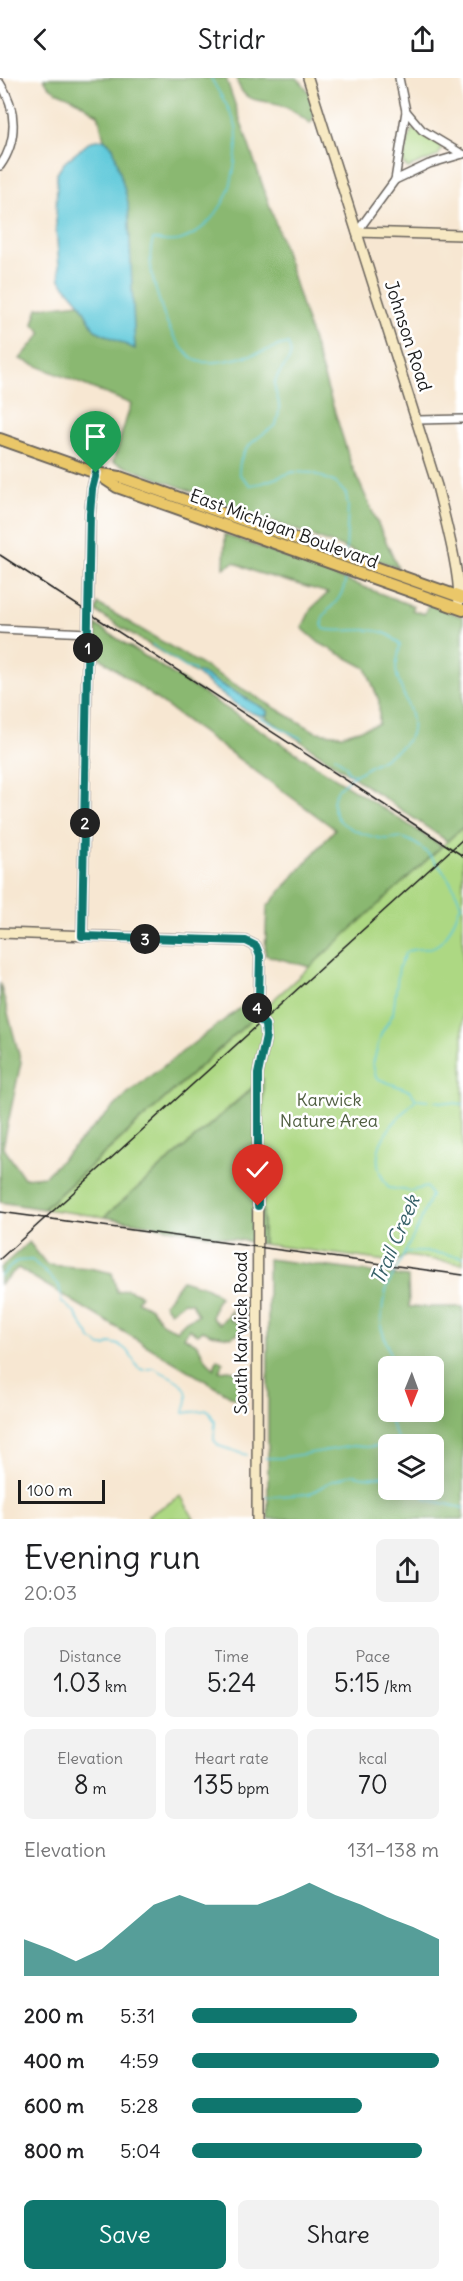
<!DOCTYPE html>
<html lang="en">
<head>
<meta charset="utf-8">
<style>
	body { margin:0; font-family:Delius,sans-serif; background:#f2f2f2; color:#202124; height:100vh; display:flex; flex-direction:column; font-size:22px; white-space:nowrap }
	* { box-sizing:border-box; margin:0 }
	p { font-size:20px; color:#757577 }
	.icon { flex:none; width:33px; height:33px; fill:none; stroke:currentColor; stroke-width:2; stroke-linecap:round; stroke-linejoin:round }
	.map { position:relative; height:1441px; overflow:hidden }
	.sheet { display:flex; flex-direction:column; background:#fff; flex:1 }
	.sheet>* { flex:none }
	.needle { width:39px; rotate:181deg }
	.tools { position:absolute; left:378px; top:1278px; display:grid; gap:12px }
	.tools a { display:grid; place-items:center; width:66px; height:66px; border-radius:9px; background:#fff; box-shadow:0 3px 15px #0003; font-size:30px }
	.scale { position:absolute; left:18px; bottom:15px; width:87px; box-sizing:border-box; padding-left:6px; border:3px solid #1c1c1c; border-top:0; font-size:16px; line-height:21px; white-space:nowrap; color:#1c1c1c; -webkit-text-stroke:4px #fff; paint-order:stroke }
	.pin { position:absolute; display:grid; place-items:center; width:51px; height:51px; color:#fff; margin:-62px -26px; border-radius:50% 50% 50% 0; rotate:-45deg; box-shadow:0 0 6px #0007 }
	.pin .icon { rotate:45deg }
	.km { position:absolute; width:30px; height:30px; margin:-15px; border-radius:50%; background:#222; color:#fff; font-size:16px; line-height:30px; text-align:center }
	.round { display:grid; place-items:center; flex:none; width:63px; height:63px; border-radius:9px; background:#f2f2f2 }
	.head { display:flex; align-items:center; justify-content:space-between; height:102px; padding:0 24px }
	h1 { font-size:33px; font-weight:600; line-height:45px }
	.figures { display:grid; grid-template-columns:repeat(3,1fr); gap:9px; height:102px; padding:6px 24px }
	.figures div { display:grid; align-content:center; border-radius:9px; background:#f2f2f2; text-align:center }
	.figures b { font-size:26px; font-weight:600 }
	.figures small { font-size:16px; font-weight:400 }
	.figures p { font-size:16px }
	.chart { height:168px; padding:12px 24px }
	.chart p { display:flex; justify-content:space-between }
	.chart svg { width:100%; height:108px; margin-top:6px; fill:#0f766e; opacity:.7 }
	.cta { display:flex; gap:12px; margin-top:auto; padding:12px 24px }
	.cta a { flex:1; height:69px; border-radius:9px; background:#0f766e; color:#fff; font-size:24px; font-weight:600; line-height:69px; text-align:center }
	.cta a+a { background:#f2f2f2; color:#202124 }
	ul { padding:0 24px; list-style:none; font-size:20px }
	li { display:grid; grid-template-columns:96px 72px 1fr; align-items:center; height:45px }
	li i { height:15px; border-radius:8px; background:#0f766e }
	header { display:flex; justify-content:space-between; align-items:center; height:78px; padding:0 24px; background:#fff; font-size:27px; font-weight:600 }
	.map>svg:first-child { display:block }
	.green { fill:#add883; stroke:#647a50; stroke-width:1.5 }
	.forest { fill:#8ab871; stroke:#536a46; stroke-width:1.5; fill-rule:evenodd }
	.water { fill:#5fc9da; stroke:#3e727b; stroke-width:1.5 }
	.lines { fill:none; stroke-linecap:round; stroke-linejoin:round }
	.stream { stroke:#5fc9da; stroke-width:1.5 }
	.street-casing { stroke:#69635c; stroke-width:10 }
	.secondary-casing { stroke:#69635c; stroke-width:12 }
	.primary-casing { stroke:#69635c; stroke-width:14 }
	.street { stroke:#fff; stroke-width:7 }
	.secondary { stroke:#f7e9c3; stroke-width:9 }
	.primary { stroke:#eac769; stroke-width:10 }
	.rail { stroke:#1c1c1c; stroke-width:1.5 }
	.route-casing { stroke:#fff; stroke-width:12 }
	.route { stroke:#0f766e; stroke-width:8 }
	.labels { text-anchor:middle; stroke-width:5; stroke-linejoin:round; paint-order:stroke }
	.street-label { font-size:18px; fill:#1c1c1c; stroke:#fff }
	.park-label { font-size:18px; fill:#4f5e40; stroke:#fff }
	.water-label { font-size:20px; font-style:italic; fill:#376168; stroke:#fff }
</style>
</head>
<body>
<header><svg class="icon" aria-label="back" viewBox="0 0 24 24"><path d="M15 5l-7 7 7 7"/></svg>Stridr<svg class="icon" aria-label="share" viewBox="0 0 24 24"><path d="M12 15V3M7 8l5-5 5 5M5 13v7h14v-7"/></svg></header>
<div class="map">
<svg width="463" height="1441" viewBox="0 0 463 1441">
	<rect width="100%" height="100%" fill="#fff"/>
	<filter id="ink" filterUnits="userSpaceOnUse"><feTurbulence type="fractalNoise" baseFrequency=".0167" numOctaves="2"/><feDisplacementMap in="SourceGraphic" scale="12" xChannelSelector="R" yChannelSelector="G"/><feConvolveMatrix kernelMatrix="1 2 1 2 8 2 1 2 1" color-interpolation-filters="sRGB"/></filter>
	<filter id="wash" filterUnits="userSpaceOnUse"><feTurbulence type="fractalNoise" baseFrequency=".008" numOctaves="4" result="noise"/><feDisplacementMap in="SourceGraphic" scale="24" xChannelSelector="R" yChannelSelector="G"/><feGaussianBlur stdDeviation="1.35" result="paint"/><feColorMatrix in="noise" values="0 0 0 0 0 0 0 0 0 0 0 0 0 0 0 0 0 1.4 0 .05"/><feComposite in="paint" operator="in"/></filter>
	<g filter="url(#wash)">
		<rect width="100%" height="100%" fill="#f7e7d2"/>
		<g class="green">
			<path d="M 411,52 L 415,52 L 439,66 L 441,72 L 438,78 L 408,90 L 403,85 Z"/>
			<path d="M 463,749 L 463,1186 L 406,1178 L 393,1184 L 263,1166 L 262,1001 L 104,1139 L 44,1131 Z"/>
			<path d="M 181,1418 L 194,1441 L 150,1441 L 148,1437 Z"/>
		</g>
		<g class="forest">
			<path d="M 44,0 L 226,0 L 283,167 L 351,386 L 398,490 L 113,384 L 131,326 L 20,281 L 42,255 L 33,245 L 38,230 L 80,225 L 95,252 L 135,270 L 113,69 L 104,61 L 98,36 C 89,32 82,25 74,21 C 61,14 50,15 44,0 Z"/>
			<path d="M 236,0 L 297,0 C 310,12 316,24 313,42 L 310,45 C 301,38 292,31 281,27 C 258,20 244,28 236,0 Z"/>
			<path d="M 225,456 L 413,528 L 412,532 L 424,536 L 429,526 L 463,539 L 463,749 L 447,763 L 264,638 L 267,637 L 267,633 L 261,629 L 199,594 L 195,595 L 96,534 L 98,526 L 316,654 L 342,657 L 379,646 L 379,623 L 366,590 L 319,565 L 302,550 L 311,531 L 328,515 L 255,494 L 234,484 L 224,490 Z"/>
			<path d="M 96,547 L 442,768 L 310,889 L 265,877 L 267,829 L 335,751 L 96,577 Z"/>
			<path d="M 0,905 L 21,984 L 3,1069 L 24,1100 L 45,1098 L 128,1015 L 252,921 L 253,940 L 43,1131 L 0,1124 Z"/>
			<path d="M 263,1001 L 263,1166 L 104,1139 Z"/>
			<path d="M 29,1164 L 47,1187 L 89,1190 L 112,1195 L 117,1214 L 127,1211 L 141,1217 L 137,1223 L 151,1230 L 163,1246 L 177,1252 L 186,1243 L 198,1237 L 192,1225 L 184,1224 L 170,1234 L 164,1226 L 182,1202 C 196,1207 210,1208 220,1219 L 215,1226 L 212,1240 L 220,1246 L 232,1232 L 230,1242 L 249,1249 L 231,1259 L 211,1256 L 203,1252 L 198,1256 L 189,1251 L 184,1259 L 198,1267 L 204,1279 L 214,1291 L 217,1281 L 223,1285 L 219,1293 L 229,1292 L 237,1294 L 244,1308 L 245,1327 L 18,1190 L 0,1206 L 0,1190 Z"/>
			<path d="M 268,1181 L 408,1199 L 409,1229 L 463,1229 L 463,1441 L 268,1441 ZM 388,1288 L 434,1288 L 434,1334 L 388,1334 ZM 388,1366 L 434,1366 L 434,1412 L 388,1412 Z"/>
		</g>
		<g class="water">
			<path d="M 104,61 L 113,69 L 128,124 L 135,271 L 95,252 L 80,225 L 60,202 L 56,149 L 57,95 L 65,84 L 91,63 Z"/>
			<path d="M 199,594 L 261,629 L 267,633 L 267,637 C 249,642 210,606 195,595 Z"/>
		</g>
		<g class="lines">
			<g class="stream">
				<path d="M 211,0 C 219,16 232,32 236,49 C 239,64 234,100 228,114 C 221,133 201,156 181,162 C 172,165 162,163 153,161 C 146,183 154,207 161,228 C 166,247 178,271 195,282 C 208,289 248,278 262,274 C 272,271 278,266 288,266 C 297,284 279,288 275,304 C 273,312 279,320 279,328 C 280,334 277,341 276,347 C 256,361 238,370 239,396 L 250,407 L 262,405 L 293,394 L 313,395 L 336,405 L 346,416 L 348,428 L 346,475"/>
				<path d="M 346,494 C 346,503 345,510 340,518 C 334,530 316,537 324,551 C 344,556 370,547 389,557 C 393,559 397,564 400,567 C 399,574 397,582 396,590 C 396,609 418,636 411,656 C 400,686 314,697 337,739 C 343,751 373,760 386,761 C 392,761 397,758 403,760 C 429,768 453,803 461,827 C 453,842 449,865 430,870 C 422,872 415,870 406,874 L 399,889 L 393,936 L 381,956 L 373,986 L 376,1000 L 410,1013 L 416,1021 C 392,1047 360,1073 389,1110 L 410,1113 L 427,1109 L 431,1117 L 418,1149 L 387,1209 L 383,1225 L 381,1249 L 392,1282 L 390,1288"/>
				<path d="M 152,567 L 185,589 L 195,592 L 195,595"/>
				<path d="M 260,639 L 302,661"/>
				<path d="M 335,678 L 346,688 L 348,694 L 355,697"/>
				<path d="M 418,1021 L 429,1022"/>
				<path d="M 434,1023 L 463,1026"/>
				<path d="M 405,1174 L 429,1174 L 463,1179"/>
				<path d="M 0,1198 L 17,1183 L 32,1182 L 59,1207 L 62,1224 L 75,1235 L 91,1261 L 101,1268 L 106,1268 L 111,1265 C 128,1268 130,1277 138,1290 L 144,1292 L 154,1290 C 166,1298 189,1303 187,1321 C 187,1326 184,1330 184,1335 L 208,1332 L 215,1344 L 214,1362 L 219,1368 L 247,1377"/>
				<path d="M 388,1294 C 383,1318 388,1346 401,1366"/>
				<path d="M 392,1366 L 400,1365"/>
				<path d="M 265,1380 L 280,1380 L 353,1368 L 366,1369 L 388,1367"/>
				<path d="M 421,1412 L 425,1421 L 463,1430"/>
				<path d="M 265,1419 L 309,1416 L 330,1404 L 353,1396 C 364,1401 376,1400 388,1397"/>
			</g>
		</g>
	</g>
	<g filter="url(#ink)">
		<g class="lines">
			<defs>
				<g id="street">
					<path d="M 0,5 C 17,30 18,63 0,88"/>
					<path d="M 406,33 L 422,52 L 462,76"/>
					<path d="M 395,102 L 429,86 L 463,76"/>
					<path d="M 357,154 L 395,102 L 406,33 L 399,0"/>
					<path d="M 418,342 L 463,341"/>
					<path d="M 0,551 L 89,555"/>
				</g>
				<g id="secondary">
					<path d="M 308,0 L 437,408 C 444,437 463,504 458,530"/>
					<path d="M 357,154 L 463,157"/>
					<path d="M 0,855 L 246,863 L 256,868 L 260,878 L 259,917 L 256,933 L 258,939 L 265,947 L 266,958 L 258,996 L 257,1441"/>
					<path d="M 82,858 L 90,436 L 92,411 L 96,395"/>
				</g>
				<g id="primary">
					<path d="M 0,361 L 96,395 L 120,399 L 463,520"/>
					<path d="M 99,397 L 117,409 L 463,532"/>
				</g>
			</defs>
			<use href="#street" class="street-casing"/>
			<use href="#secondary" class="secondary-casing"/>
			<use href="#primary" class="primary-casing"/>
			<use href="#street" class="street"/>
			<use href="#secondary" class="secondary"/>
			<use href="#primary" class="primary"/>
			<g class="rail">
				<path d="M 0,477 L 463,778"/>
				<path d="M 0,1134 L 463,1197"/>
				<path d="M 0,1181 L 463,761"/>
			</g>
		</g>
	</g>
	<g class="lines" filter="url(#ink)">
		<defs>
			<path id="route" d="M 96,395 L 92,411 L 90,436 L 82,858 L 246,863 L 256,868 L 260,878 L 259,917 L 256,933 L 258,939 L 265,947 L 266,958 L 258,996 L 258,1128"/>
		</defs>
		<use href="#route" class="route-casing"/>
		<use href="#route" class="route"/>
	</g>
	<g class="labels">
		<g class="street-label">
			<text transform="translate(408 258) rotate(72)" y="6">Johnson Road</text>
			<text transform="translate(284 451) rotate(20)" y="6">East Michigan Boulevard</text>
			<text transform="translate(241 1255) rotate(-90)" y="6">South Karwick Road</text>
		</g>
		<g class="park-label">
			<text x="329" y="1028">Karwick<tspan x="329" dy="21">Nature Area</tspan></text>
		</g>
		<g class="water-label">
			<text transform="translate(395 1162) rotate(-67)" y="7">Trail Creek</text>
		</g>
	</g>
</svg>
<div class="tools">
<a><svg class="needle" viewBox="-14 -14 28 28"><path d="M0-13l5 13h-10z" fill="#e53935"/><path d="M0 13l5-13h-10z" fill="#757577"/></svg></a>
<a><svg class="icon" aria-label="layers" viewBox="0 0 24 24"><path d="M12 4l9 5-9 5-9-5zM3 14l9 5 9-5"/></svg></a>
</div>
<div class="scale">100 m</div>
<div class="pin" style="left:96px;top:395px;background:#1e9e55"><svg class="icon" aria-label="arrive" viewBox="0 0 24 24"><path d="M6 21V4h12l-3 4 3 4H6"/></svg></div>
<div class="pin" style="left:258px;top:1128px;background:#d93025"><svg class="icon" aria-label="check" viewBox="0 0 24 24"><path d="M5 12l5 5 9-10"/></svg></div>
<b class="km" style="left:88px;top:570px">1</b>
<b class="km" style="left:85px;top:745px">2</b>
<b class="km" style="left:145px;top:861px">3</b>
<b class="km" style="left:257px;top:930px">4</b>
</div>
<section class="sheet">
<div class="head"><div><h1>Evening run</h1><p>20:03</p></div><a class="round"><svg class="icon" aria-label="share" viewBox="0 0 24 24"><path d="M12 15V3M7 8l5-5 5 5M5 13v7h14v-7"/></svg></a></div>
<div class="figures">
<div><p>Distance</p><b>1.03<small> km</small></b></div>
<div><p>Time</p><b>5:24</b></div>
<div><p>Pace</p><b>5:15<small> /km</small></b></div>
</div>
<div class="figures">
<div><p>Elevation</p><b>8<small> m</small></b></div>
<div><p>Heart rate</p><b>135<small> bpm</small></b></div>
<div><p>kcal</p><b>70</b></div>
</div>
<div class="chart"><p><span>Elevation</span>131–138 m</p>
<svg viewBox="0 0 160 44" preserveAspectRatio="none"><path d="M0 44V29L10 33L20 38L30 33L40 24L50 15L60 11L70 15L80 15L90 15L100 11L110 6L120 11L130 15L140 20L150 24L160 29V44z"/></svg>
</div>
<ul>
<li><b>200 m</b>5:31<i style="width:67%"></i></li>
<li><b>400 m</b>4:59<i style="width:100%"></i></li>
<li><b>600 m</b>5:28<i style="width:69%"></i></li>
<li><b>800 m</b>5:04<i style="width:93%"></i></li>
</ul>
<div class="cta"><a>Save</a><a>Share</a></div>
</section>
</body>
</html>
